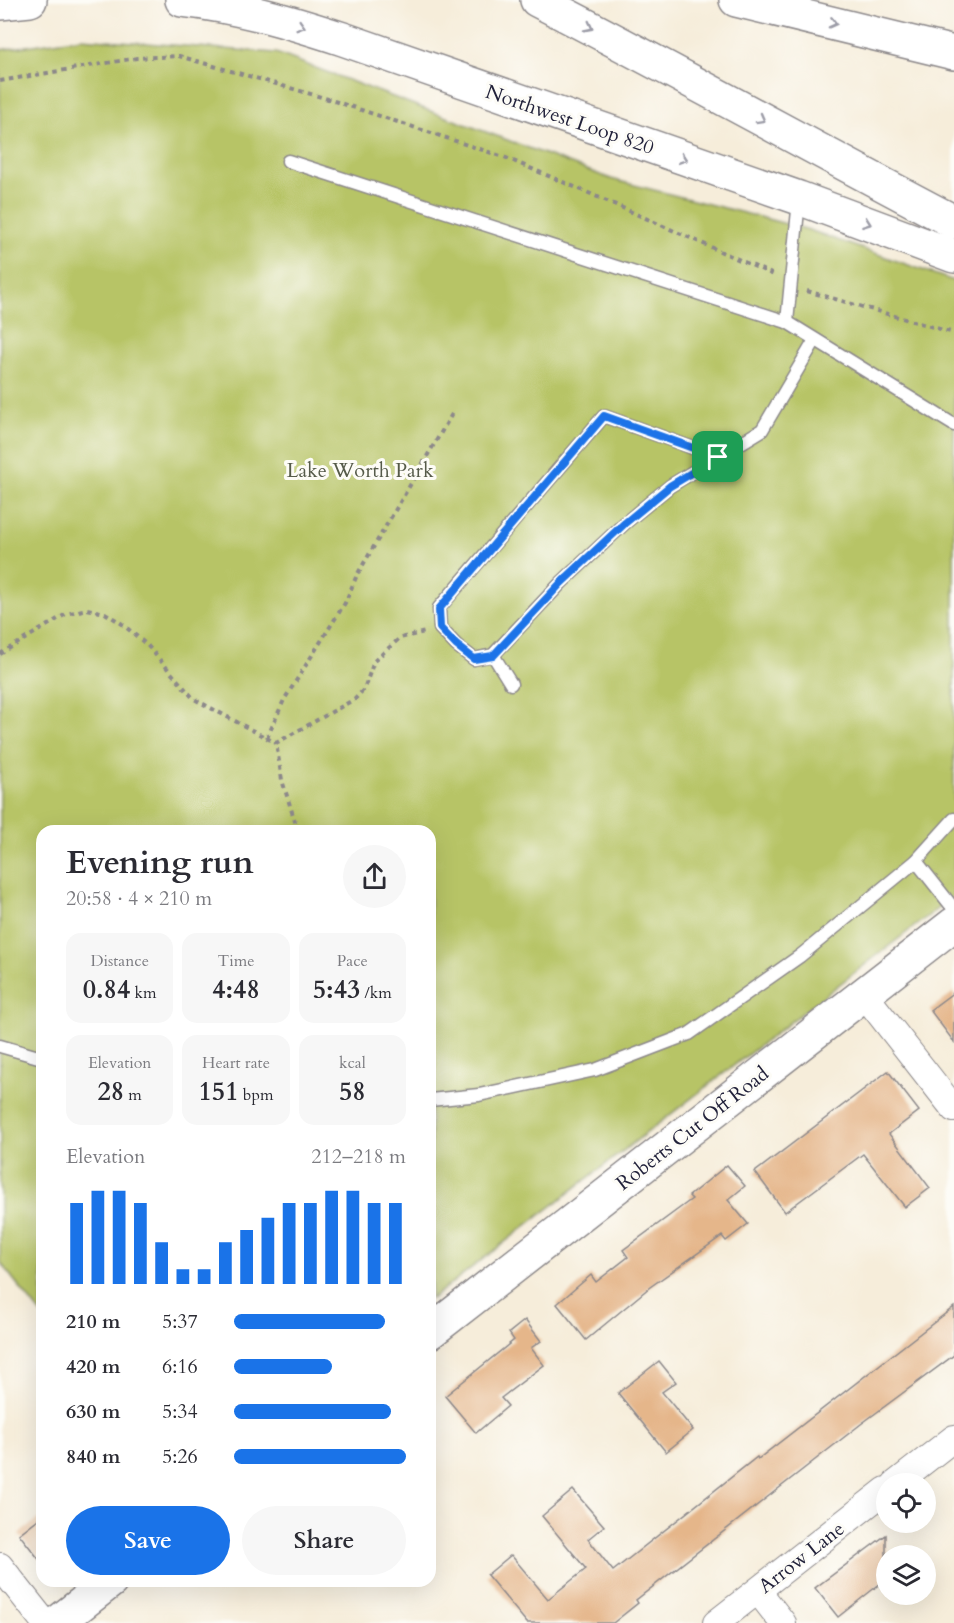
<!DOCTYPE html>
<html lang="en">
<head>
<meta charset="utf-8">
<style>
	body { margin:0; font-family:Cardo,serif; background:#f7f7f7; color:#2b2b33; height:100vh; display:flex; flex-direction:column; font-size:22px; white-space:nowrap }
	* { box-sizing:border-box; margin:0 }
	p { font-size:20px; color:#7c7c81 }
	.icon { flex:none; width:33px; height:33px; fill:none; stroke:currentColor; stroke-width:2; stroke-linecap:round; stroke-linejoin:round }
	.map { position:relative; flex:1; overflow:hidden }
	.side { position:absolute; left:36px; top:825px; width:400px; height:762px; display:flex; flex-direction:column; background:#fff; border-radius:18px; box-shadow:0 6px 24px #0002 }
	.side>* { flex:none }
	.tools { position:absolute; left:876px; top:1473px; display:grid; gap:12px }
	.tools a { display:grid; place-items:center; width:60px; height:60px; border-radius:50%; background:#fff; box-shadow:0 6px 24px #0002; font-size:30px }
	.pin { position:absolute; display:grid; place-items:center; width:51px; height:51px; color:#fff; margin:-26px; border-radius:12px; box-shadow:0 3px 9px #0006 }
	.round { display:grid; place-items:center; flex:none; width:63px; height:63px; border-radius:32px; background:#f7f7f7 }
	.overview { display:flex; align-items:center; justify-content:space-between; height:102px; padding:0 30px }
	h1 { font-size:33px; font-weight:800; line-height:45px }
	.metrics { display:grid; grid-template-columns:repeat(3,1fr); gap:9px; height:102px; padding:6px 30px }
	.metrics div { display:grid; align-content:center; border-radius:15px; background:#f7f7f7; text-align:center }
	.metrics b { font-size:26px; font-weight:800 }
	.metrics small { font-size:16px; font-weight:400 }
	.metrics p { font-size:16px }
	.chart { height:168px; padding:12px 30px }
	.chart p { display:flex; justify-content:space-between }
	.chart svg { width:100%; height:108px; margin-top:6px; stroke:#1a73e8; stroke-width:6 }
	.cta { display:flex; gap:12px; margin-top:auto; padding:12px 30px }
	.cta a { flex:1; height:69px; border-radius:36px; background:#1a73e8; color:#fff; font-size:24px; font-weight:800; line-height:69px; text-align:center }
	.cta a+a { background:#f7f7f7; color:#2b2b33 }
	ul { padding:0 30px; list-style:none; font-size:20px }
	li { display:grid; grid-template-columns:96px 72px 1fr; align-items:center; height:45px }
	li i { height:15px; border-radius:8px; background:#1a73e8 }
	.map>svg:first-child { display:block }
	.green { fill:#b7c466; stroke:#6c7350; stroke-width:1.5 }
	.building { fill:#e5b68a }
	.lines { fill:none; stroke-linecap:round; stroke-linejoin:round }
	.lane-casing { stroke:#8c888a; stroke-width:15 }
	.street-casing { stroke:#8c888a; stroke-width:28 }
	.secondary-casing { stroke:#8c888a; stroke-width:36 }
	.highway-casing { stroke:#8c888a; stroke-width:36 }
	.path { stroke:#8c888a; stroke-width:4; stroke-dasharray:4.5 4.5; stroke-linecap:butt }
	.lane { stroke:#fff; stroke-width:12 }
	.street { stroke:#fff; stroke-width:26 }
	.secondary { stroke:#fff; stroke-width:33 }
	.highway { stroke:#fff; stroke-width:33 }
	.oneway { stroke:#9c9ca7 }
	.route-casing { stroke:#fff; stroke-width:12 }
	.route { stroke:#1a73e8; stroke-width:8 }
	.labels { text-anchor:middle; stroke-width:6; stroke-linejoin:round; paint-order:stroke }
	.street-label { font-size:20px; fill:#22223b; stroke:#fdfcf7 }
	.park-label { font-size:20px; fill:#565b4a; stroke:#fdfcf7 }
</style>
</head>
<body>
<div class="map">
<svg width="954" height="1623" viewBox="0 0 954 1623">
	<rect width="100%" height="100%" fill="#fdfcf7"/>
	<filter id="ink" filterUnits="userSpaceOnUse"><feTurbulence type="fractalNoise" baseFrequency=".0167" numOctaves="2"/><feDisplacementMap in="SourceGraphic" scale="12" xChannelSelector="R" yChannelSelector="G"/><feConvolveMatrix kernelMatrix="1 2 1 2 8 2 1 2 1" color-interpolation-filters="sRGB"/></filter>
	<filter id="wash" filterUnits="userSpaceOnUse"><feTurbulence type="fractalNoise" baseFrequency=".008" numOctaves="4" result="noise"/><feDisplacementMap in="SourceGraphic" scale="24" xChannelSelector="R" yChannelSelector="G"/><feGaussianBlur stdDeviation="1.35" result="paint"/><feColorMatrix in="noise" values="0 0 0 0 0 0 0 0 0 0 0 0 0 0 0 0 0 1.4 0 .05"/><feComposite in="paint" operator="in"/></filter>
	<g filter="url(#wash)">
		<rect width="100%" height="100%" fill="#f6edda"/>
		<path class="green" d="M 81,38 L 276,53 L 611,179 L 806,229 L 954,281 L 954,896 L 431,1299 L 430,831 L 42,831 L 42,1316 L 0,1262 L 0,50 Z"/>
		<g id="blocks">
			<g class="building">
				<path d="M 954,992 L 954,1042 L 930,1010 Z"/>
				<path d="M 888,1071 L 919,1111 L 889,1134 L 930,1188 L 905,1207 L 863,1154 L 785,1212 L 755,1172 Z"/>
				<path d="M 727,1165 L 745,1186 L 728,1200 L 748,1224 L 726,1241 L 722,1236 L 650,1287 L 586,1340 L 557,1304 L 591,1275 L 596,1282 L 628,1257 L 623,1250 L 692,1199 L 689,1196 Z"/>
				<path d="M 954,1307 L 954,1355 L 861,1424 L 636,1600 L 638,1603 L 613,1623 L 527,1623 L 487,1575 L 511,1555 L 548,1599 L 586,1569 L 542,1516 L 573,1490 L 604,1526 L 588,1539 L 613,1571 L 757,1457 L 758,1459 Z"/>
				<path d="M 525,1320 L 541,1341 L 531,1348 L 544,1365 L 501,1398 L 508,1406 L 476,1433 L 445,1396 L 514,1340 L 509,1333 Z"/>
				<path d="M 659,1361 L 676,1382 L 662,1392 L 693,1430 L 666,1452 L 618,1393 Z"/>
				<path d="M 42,1516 L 42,1563 L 19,1534 Z"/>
				<path d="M 886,1535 L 886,1579 L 838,1617 L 815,1588 Z"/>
			</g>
		</g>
	</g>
	<g filter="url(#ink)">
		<use href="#blocks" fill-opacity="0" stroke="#8c888a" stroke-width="1.5"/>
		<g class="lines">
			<defs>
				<g id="lane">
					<path d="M 288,161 L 787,322 L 954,425"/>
					<path d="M 787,322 L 799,200"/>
					<path d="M 718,457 L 604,416 L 439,608 L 440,628 L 456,645 L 474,659 L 493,655 L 561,583 L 625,523 L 670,486 L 762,430 L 815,340"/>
					<path d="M 493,655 L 511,684"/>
					<path d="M 954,819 L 916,861 L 954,909"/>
					<path d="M 0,1046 L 42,1058"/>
					<path d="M 430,1100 L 479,1095 L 595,1070 L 689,1034 L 800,956 L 916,861"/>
				</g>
				<g id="street">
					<path d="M 864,994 L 954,1109"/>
					<path d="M 895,1484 L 954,1438"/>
					<path d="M 0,1566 L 45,1623"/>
					<path d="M 758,1591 L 783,1623"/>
					<path d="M 716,1623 L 886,1490"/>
				</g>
				<g id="secondary">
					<path d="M 182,0 C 237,6 291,22 343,39 L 799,198 L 954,256"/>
					<path d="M 0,3 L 30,0"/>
					<path d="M 430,1332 L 954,924"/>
					<path d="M 57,1623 L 111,1581"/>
				</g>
				<g id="highway">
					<path d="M 537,0 C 677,72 815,149 954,222"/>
					<path d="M 736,0 L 954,53"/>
				</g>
			</defs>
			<use href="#lane" class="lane-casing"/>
			<use href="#street" class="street-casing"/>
			<use href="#secondary" class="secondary-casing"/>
			<use href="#highway" class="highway-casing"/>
			<g class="path">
				<path d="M 0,81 L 137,58 L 179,56 L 328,99 L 504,157 L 591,194 L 776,276"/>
				<path d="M 807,291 L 954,333"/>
				<path d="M 0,654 L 66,614 L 87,609 L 105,613 L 121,623 L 147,645 L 194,699 L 276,743"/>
				<path d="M 267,738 L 284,700 L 345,603 L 357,575 L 452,414"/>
				<path d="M 298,831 L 282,780 L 276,743 L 355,699 L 364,689 L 374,661 L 400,638 L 425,632"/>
			</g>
			<use href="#lane" class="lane"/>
			<use href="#street" class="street"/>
			<use href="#secondary" class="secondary"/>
			<use href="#highway" class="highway"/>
		</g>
		<defs><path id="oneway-chevron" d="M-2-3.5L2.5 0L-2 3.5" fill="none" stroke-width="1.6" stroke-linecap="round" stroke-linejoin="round" transform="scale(1.5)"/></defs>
		<g class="oneway">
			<use href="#oneway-chevron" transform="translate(833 23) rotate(14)"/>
			<use href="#oneway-chevron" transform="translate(301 26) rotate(17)"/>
			<use href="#oneway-chevron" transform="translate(589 27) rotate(27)"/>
			<use href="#oneway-chevron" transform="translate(761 119) rotate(29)"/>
			<use href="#oneway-chevron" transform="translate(683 159) rotate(19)"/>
			<use href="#oneway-chevron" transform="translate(867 223) rotate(20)"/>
		</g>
	</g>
	<g class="lines" filter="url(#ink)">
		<defs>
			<path id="route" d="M 604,416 L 718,457 L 670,486 L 625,523 L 561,583 L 493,656 L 474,659 L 456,645 L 440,628 L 439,609 Z"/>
		</defs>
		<use href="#route" class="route-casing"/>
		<use href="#route" class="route"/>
	</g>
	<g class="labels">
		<g class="street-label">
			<text transform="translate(570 119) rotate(19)" y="7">Northwest Loop 820</text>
			<text transform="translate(692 1128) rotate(-38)" y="7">Roberts Cut Off Road</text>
			<text transform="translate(801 1557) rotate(-38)" y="7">Arrow Lane</text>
		</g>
		<g class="park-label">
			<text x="360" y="477">Lake Worth Park</text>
		</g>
	</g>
</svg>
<div class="tools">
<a><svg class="icon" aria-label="locate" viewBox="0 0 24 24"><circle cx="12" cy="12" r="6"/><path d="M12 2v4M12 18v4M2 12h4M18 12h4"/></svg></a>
<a><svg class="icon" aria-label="layers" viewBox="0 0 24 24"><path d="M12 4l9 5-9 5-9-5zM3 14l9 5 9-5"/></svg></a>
</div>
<div class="pin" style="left:718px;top:457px;background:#1e9e55"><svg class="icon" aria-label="arrive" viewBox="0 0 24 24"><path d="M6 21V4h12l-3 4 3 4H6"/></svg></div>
<section class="side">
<div class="overview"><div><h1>Evening run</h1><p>20:58 · 4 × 210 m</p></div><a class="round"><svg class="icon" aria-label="share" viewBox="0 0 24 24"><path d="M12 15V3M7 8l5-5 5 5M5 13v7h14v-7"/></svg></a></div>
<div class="metrics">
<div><p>Distance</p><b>0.84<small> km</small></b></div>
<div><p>Time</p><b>4:48</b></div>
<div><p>Pace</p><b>5:43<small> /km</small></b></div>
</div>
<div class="metrics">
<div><p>Elevation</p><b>28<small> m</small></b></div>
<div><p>Heart rate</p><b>151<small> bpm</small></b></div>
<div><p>kcal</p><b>58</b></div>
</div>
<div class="chart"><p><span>Elevation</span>212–218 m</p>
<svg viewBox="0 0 160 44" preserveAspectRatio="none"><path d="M5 44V11M15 44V6M25 44V6M35 44V11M45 44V27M55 44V38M65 44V38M75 44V27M85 44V22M95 44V17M105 44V11M115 44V11M125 44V6M135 44V6M145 44V11M155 44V11"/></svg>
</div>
<ul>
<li><b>210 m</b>5:37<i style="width:88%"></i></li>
<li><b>420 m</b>6:16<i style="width:57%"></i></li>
<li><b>630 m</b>5:34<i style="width:91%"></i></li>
<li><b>840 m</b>5:26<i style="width:100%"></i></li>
</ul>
<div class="cta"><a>Save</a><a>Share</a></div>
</section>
</div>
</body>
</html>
